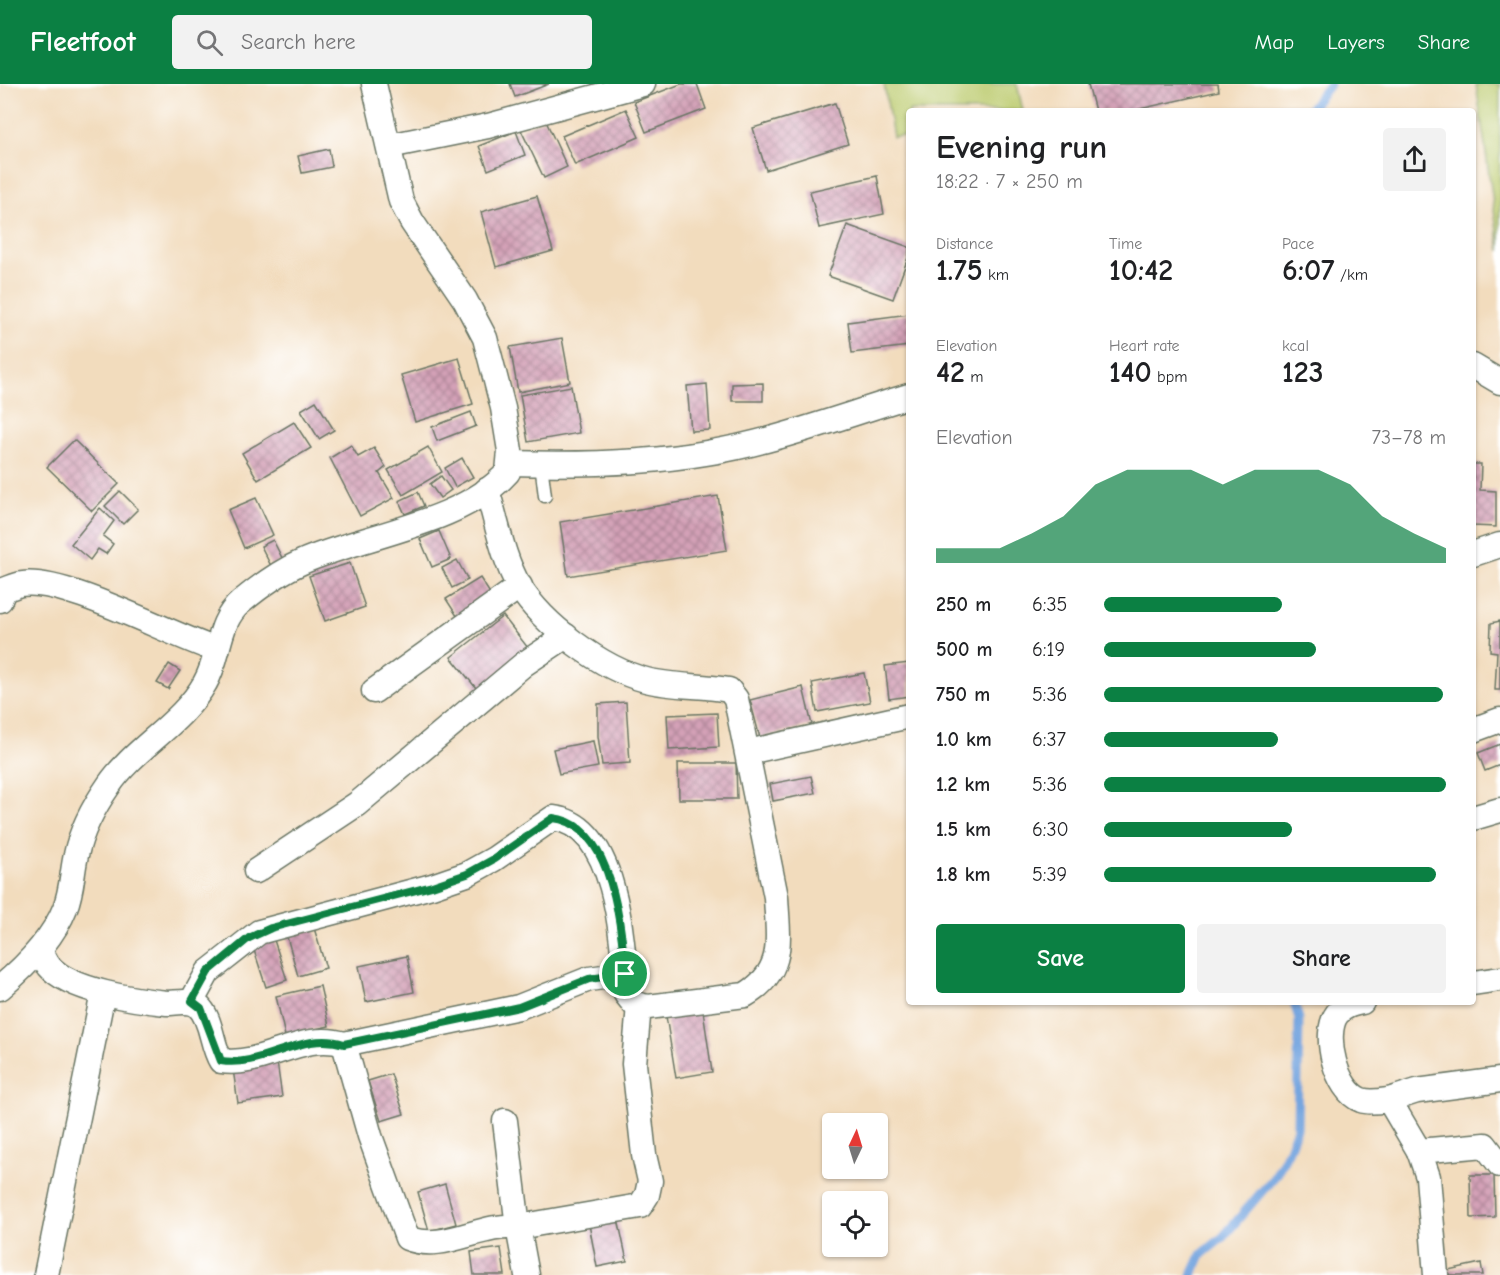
<!DOCTYPE html>
<html lang="en">
<head>
<meta charset="utf-8">
<style>
	body { margin:0; font-family:"Comic Neue",sans-serif; background:#f2f2f2; color:#202124; height:100vh; display:flex; flex-direction:column; font-size:22px; white-space:nowrap }
	* { box-sizing:border-box; margin:0 }
	p { font-size:20px; color:#757577 }
	.icon { flex:none; width:33px; height:33px; fill:none; stroke:currentColor; stroke-width:2; stroke-linecap:round; stroke-linejoin:round }
	.map { position:relative; flex:1; overflow:hidden }
	.details { position:absolute; left:906px; top:24px; width:570px; height:897px; display:flex; flex-direction:column; background:#fff; border-radius:6px; box-shadow:0 2px 4px #0004 }
	.details>* { flex:none }
	.needle { width:39px; rotate:4deg }
	.buttons { position:absolute; left:822px; top:1029px; display:grid; gap:12px }
	.buttons a { display:grid; place-items:center; width:66px; height:66px; border-radius:6px; background:#fff; box-shadow:0 2px 4px #0004; font-size:30px }
	.pin { position:absolute; display:grid; place-items:center; width:51px; height:51px; color:#fff; margin:-26px; border:3px solid #fff; border-radius:50%; box-shadow:0 2px 6px #0007 }
	.round { display:grid; place-items:center; flex:none; width:63px; height:63px; border-radius:6px; background:#f2f2f2 }
	.head { display:flex; align-items:center; justify-content:space-between; height:102px; padding:0 30px }
	h1 { font-size:33px; font-weight:700; line-height:45px }
	.stats { display:grid; grid-template-columns:repeat(3,1fr); gap:9px; height:102px; padding:6px 30px }
	.stats div { display:grid; align-content:center }
	.stats b { font-size:30px; font-weight:700 }
	.stats small { font-size:16px; font-weight:400 }
	.stats p { font-size:16px }
	.chart { height:168px; padding:12px 30px }
	.chart p { display:flex; justify-content:space-between }
	.chart svg { width:100%; height:108px; margin-top:6px; fill:#0b8043; opacity:.7 }
	.action { display:flex; gap:12px; margin-top:auto; padding:12px 30px }
	.action a { flex:1; height:69px; border-radius:6px; background:#0b8043; color:#fff; font-size:24px; font-weight:700; line-height:69px; text-align:center }
	.action a+a { background:#f2f2f2; color:#202124 }
	ul { padding:0 30px; list-style:none; font-size:20px }
	li { display:grid; grid-template-columns:96px 72px 1fr; align-items:center; height:45px }
	li i { height:15px; border-radius:8px; background:#0b8043 }
	header { display:flex; align-items:center; gap:36px; box-sizing:border-box; height:84px; padding:0 30px; background:#0b8043; color:#fff }
	header strong { font-size:28px }
	nav { display:flex; gap:33px; margin-inline-start:auto; font-size:21px }
	.search { width:420px; height:54px; background:#f2f2f2; display:flex; align-items:center; gap:15px; box-sizing:border-box; padding:0 21px; border-radius:6px; color:#757577; font-size:22px }
	.map>svg:first-child { display:block }
	.pitch { fill:#bccb6e; stroke:#6e8451; stroke-width:1.5 }
	.lines { fill:none; stroke-linecap:round; stroke-linejoin:round }
	.stream { stroke:#75a5df; stroke-width:9 }
	.building { fill:url(#building-cross-hatch) }
	.service-casing { stroke:#697564; stroke-width:15 }
	.minor-casing { stroke:#697564; stroke-width:27 }
	.service { stroke:#fff; stroke-width:12 }
	.minor { stroke:#fff; stroke-width:24 }
	.route-casing { stroke:#fff; stroke-width:12 }
	.route { stroke:#0b8043; stroke-width:8 }
</style>
</head>
<body>
<header>
<strong>Fleetfoot</strong>
<div class="search"><svg class="icon" aria-label="search" viewBox="0 0 24 24"><circle cx="10" cy="10" r="6"/><path d="M15 15l6 6"/></svg>Search here</div>
<nav><a>Map</a><a>Layers</a><a>Share</a></nav>
</header>
<div class="map">
<svg width="1500" height="1191" viewBox="0 0 1500 1191">
	<defs>
		<pattern id="building-cross-hatch" width="8" height="8" patternUnits="userSpaceOnUse" patternTransform="scale(1.5)"><rect width="8" height="8" fill="#d4a1b7"/><path d="M0 0l8 8M0 8l8-8" fill="none" stroke="#ab8496"/></pattern>
	</defs>
	<rect width="100%" height="100%" fill="#fff"/>
	<filter id="ink" filterUnits="userSpaceOnUse"><feTurbulence type="fractalNoise" baseFrequency=".0167" numOctaves="2"/><feDisplacementMap in="SourceGraphic" scale="12" xChannelSelector="R" yChannelSelector="G"/><feConvolveMatrix kernelMatrix="1 2 1 2 8 2 1 2 1" color-interpolation-filters="sRGB"/></filter>
	<filter id="wash" filterUnits="userSpaceOnUse"><feTurbulence type="fractalNoise" baseFrequency=".008" numOctaves="4" result="noise"/><feDisplacementMap in="SourceGraphic" scale="24" xChannelSelector="R" yChannelSelector="G"/><feGaussianBlur stdDeviation="1.35" result="paint"/><feColorMatrix in="noise" values="0 0 0 0 0 0 0 0 0 0 0 0 0 0 0 0 0 1.4 0 .05"/><feComposite in="paint" operator="in"/></filter>
	<g filter="url(#wash)">
		<rect width="100%" height="100%" fill="#f2dcbd"/>
		<g class="pitch">
			<path d="M 884,0 L 1017,0 L 1023,27 L 909,27 L 909,51 L 893,53 Z"/>
			<path d="M 1476,0 L 1500,0 L 1500,167 Z"/>
		</g>
		<g class="lines">
			<g class="stream">
				<path d="M 1308,27 L 1330,0"/>
				<path d="M 1192,1191 L 1201,1171 L 1223,1153 L 1275,1092 L 1288,1068 L 1297,1044 L 1299,935 L 1294,918"/>
			</g>
		</g>
		<g id="blocks">
			<g class="building">
				<path d="M 510,0 L 549,0 L 515,13 Z"/>
				<path d="M 681,0 L 697,0 L 706,25 L 646,48 L 634,18 Z"/>
				<path d="M 1088,0 L 1218,0 L 1219,7 L 1131,27 L 1095,27 Z"/>
				<path d="M 835,19 L 848,60 L 766,86 L 753,44 Z"/>
				<path d="M 626,25 L 639,53 L 575,81 L 562,52 Z"/>
				<path d="M 545,35 L 567,83 L 544,94 L 521,46 Z"/>
				<path d="M 516,47 L 525,71 L 488,86 L 479,62 Z"/>
				<path d="M 329,65 L 332,83 L 302,89 L 298,72 Z"/>
				<path d="M 877,92 L 884,130 L 819,144 L 810,107 Z"/>
				<path d="M 537,112 L 553,167 L 496,183 L 481,128 Z"/>
				<path d="M 847,141 L 909,163 L 909,171 L 893,215 L 828,192 Z"/>
				<path d="M 909,230 L 909,262 L 852,269 L 848,238 Z"/>
				<path d="M 562,254 L 570,298 L 518,308 L 510,263 Z"/>
				<path d="M 459,274 L 473,320 L 415,338 L 401,291 Z"/>
				<path d="M 763,299 L 763,317 L 732,317 L 732,300 Z"/>
				<path d="M 707,300 L 710,346 L 691,347 L 687,302 Z"/>
				<path d="M 571,302 L 579,349 L 528,358 L 520,311 Z"/>
				<path d="M 316,317 L 334,346 L 319,355 L 301,326 Z"/>
				<path d="M 471,328 L 476,342 L 437,357 L 432,343 Z"/>
				<path d="M 294,338 L 311,364 L 258,396 L 242,369 Z"/>
				<path d="M 74,356 L 119,400 L 92,427 L 47,383 Z"/>
				<path d="M 351,361 L 358,373 L 374,364 L 386,383 L 379,389 L 394,414 L 360,432 L 330,374 Z"/>
				<path d="M 428,363 L 442,388 L 403,411 L 388,386 Z"/>
				<path d="M 462,374 L 473,393 L 455,403 L 445,384 Z"/>
				<path d="M 1473,380 L 1481,380 L 1480,406 L 1496,407 L 1496,443 L 1473,442 Z"/>
				<path d="M 441,392 L 451,406 L 440,414 L 430,400 Z"/>
				<path d="M 120,407 L 138,425 L 123,440 L 105,422 Z"/>
				<path d="M 418,408 L 424,422 L 405,430 L 399,417 Z"/>
				<path d="M 718,412 L 727,466 L 568,492 L 560,438 Z"/>
				<path d="M 256,414 L 273,451 L 244,464 L 228,426 Z"/>
				<path d="M 100,424 L 114,437 L 103,452 L 113,460 L 106,470 L 98,465 L 90,476 L 71,460 Z"/>
				<path d="M 439,447 L 451,475 L 432,483 L 420,455 Z"/>
				<path d="M 273,456 L 283,476 L 271,482 L 261,462 Z"/>
				<path d="M 457,476 L 468,496 L 452,504 L 442,484 Z"/>
				<path d="M 350,479 L 365,523 L 325,537 L 309,492 Z"/>
				<path d="M 480,494 L 493,514 L 459,535 L 446,515 Z"/>
				<path d="M 503,532 L 532,569 L 480,609 L 451,573 Z"/>
				<path d="M 1500,537 L 1500,606 L 1495,606 L 1497,568 L 1490,567 L 1491,539 Z"/>
				<path d="M 909,579 L 909,612 L 889,615 L 885,582 Z"/>
				<path d="M 169,580 L 180,587 L 168,605 L 157,599 Z"/>
				<path d="M 864,589 L 870,618 L 817,628 L 812,599 Z"/>
				<path d="M 803,603 L 812,641 L 760,654 L 750,616 Z"/>
				<path d="M 626,618 L 630,679 L 602,681 L 598,652 L 598,620 Z"/>
				<path d="M 717,629 L 719,663 L 669,666 L 667,631 Z"/>
				<path d="M 593,657 L 598,683 L 559,690 L 553,665 Z"/>
				<path d="M 1500,660 L 1500,681 L 1485,687 L 1478,669 Z"/>
				<path d="M 678,679 L 736,679 L 737,715 L 679,715 Z"/>
				<path d="M 811,692 L 815,709 L 773,717 L 770,700 Z"/>
				<path d="M 314,844 L 326,884 L 298,892 L 287,853 Z"/>
				<path d="M 273,853 L 287,896 L 266,903 L 252,860 Z"/>
				<path d="M 407,872 L 414,908 L 366,918 L 359,882 Z"/>
				<path d="M 320,902 L 329,942 L 285,952 L 276,912 Z"/>
				<path d="M 703,927 L 712,988 L 676,994 L 666,932 Z"/>
				<path d="M 277,978 L 282,1013 L 238,1019 L 233,985 Z"/>
				<path d="M 391,990 L 404,1030 L 381,1037 L 368,997 Z"/>
				<path d="M 1470,1091 L 1494,1091 L 1495,1133 L 1471,1134 Z"/>
				<path d="M 445,1100 L 456,1140 L 429,1147 L 418,1108 Z"/>
				<path d="M 617,1130 L 627,1177 L 597,1183 L 588,1135 Z"/>
				<path d="M 501,1164 L 505,1191 L 474,1191 L 471,1168 Z"/>
				<path d="M 1481,1179 L 1483,1191 L 1449,1191 L 1448,1186 Z"/>
			</g>
		</g>
	</g>
	<g filter="url(#ink)">
		<use href="#blocks" fill-opacity="0" stroke="#697564" stroke-width="1.5"/>
		<g class="lines">
			<defs>
				<path id="service" d="M 541,380 L 545,412"/>
				<g id="minor">
					<path d="M 389,62 L 488,42 L 643,0"/>
					<path d="M 1473,282 L 1500,298"/>
					<path d="M 510,379 C 576,381 641,380 706,369 C 775,358 842,332 909,312"/>
					<path d="M 1473,470 L 1500,461"/>
					<path d="M 0,516 L 4,506 C 10,504 16,501 22,500 C 64,493 170,551 217,566"/>
					<path d="M 374,607 L 520,502"/>
					<path d="M 1473,646 L 1500,636"/>
					<path d="M 748,668 L 909,632"/>
					<path d="M 1473,734 L 1500,726"/>
					<path d="M 256,787 L 357,720 L 524,580 L 566,552"/>
					<path d="M 40,866 C 43,871 46,878 49,882 C 70,907 136,916 167,919 C 177,919 189,915 198,922 C 212,934 211,961 221,977 C 262,984 303,946 344,960 L 370,1052 L 407,1154 C 444,1169 480,1139 518,1143 L 527,1191"/>
					<path d="M 1473,899 L 1500,895"/>
					<path d="M 0,904 C 25,883 53,855 65,824 C 72,807 72,788 76,771 C 81,747 95,721 109,701 C 134,664 182,640 205,599 C 221,572 216,539 241,518 C 259,503 281,487 302,478 C 363,451 462,440 508,388 L 510,367 L 503,324 L 485,254 L 465,216 L 412,138 L 401,117 L 374,0"/>
					<path d="M 192,917 L 208,888 L 259,848 L 432,802 L 467,790 L 494,775 L 553,734 C 618,741 623,861 626,910 L 634,920 L 648,923 L 745,911 C 786,887 778,855 776,813 L 736,615 L 729,606 C 702,601 674,603 646,596 C 602,585 543,541 519,502 C 502,472 497,438 487,406"/>
					<path d="M 1362,918 C 1352,920 1344,922 1337,930 C 1322,950 1336,1007 1361,1016 C 1370,1019 1380,1017 1389,1016"/>
					<path d="M 344,960 L 519,923 L 589,895 L 625,890"/>
					<path d="M 505,1037 L 518,1143 L 640,1122 L 647,1111 L 650,1097 L 644,1071 L 634,980 L 639,921"/>
					<path d="M 1419,1067 L 1485,1061 L 1500,1081"/>
					<path d="M 46,1191 L 103,909"/>
					<path d="M 1436,1191 L 1428,1093 L 1419,1067 L 1389,1016 L 1417,1007 L 1500,996"/>
				</g>
			</defs>
			<use href="#service" class="service-casing"/>
			<use href="#minor" class="minor-casing"/>
			<use href="#service" class="service"/>
			<use href="#minor" class="minor"/>
		</g>
	</g>
	<g class="lines" filter="url(#ink)">
		<defs>
			<path id="route" d="M 553,734 C 612,740 622,843 625,890 L 589,895 L 519,923 L 344,960 C 302,946 263,984 221,977 L 201,924 L 192,917 L 208,888 L 249,854 L 271,844 L 432,802 L 467,790 L 494,775 Z"/>
		</defs>
		<use href="#route" class="route-casing"/>
		<use href="#route" class="route"/>
	</g>
</svg>
<div class="buttons">
<a><svg class="needle" viewBox="-14 -14 28 28"><path d="M0-13l5 13h-10z" fill="#e53935"/><path d="M0 13l5-13h-10z" fill="#757577"/></svg></a>
<a><svg class="icon" aria-label="locate" viewBox="0 0 24 24"><circle cx="12" cy="12" r="6"/><path d="M12 2v4M12 18v4M2 12h4M18 12h4"/></svg></a>
</div>
<div class="pin" style="left:625px;top:890px;background:#1e9e55"><svg class="icon" aria-label="arrive" viewBox="0 0 24 24"><path d="M6 21V4h12l-3 4 3 4H6"/></svg></div>
<section class="details">
<div class="head"><div><h1>Evening run</h1><p>18:22 · 7 × 250 m</p></div><a class="round"><svg class="icon" aria-label="share" viewBox="0 0 24 24"><path d="M12 15V3M7 8l5-5 5 5M5 13v7h14v-7"/></svg></a></div>
<div class="stats">
<div><p>Distance</p><b>1.75<small> km</small></b></div>
<div><p>Time</p><b>10:42</b></div>
<div><p>Pace</p><b>6:07<small> /km</small></b></div>
</div>
<div class="stats">
<div><p>Elevation</p><b>42<small> m</small></b></div>
<div><p>Heart rate</p><b>140<small> bpm</small></b></div>
<div><p>kcal</p><b>123</b></div>
</div>
<div class="chart"><p><span>Elevation</span>73–78 m</p>
<svg viewBox="0 0 160 44" preserveAspectRatio="none"><path d="M0 44V38L10 38L20 38L30 32L40 25L50 12L60 6L70 6L80 6L90 12L100 6L110 6L120 6L130 12L140 25L150 32L160 38V44z"/></svg>
</div>
<ul>
<li><b>250 m</b>6:35<i style="width:52%"></i></li>
<li><b>500 m</b>6:19<i style="width:62%"></i></li>
<li><b>750 m</b>5:36<i style="width:99%"></i></li>
<li><b>1.0 km</b>6:37<i style="width:51%"></i></li>
<li><b>1.2 km</b>5:36<i style="width:100%"></i></li>
<li><b>1.5 km</b>6:30<i style="width:55%"></i></li>
<li><b>1.8 km</b>5:39<i style="width:97%"></i></li>
</ul>
<div class="action"><a>Save</a><a>Share</a></div>
</section>
</div>
</body>
</html>
